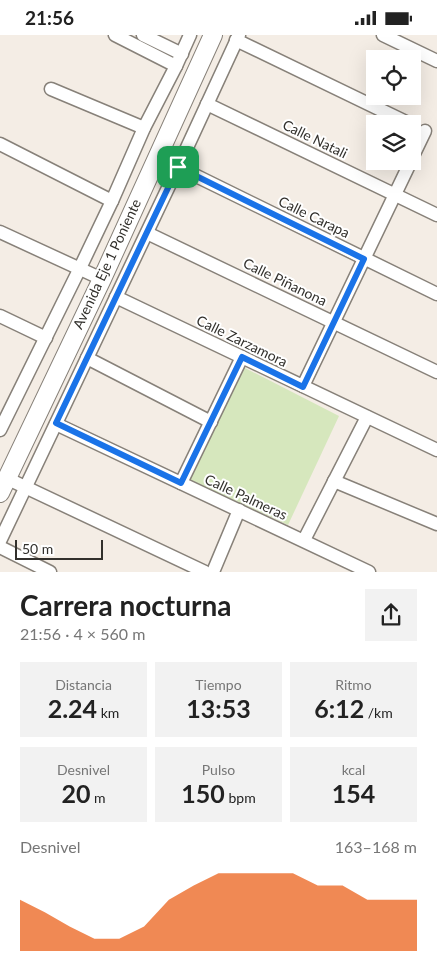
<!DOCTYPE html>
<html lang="es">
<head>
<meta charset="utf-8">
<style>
	body { margin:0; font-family:Lato,sans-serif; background:#f2f2f2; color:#222; height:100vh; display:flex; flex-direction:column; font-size:19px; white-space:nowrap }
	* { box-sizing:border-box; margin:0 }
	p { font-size:16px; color:#767676 }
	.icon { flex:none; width:28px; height:28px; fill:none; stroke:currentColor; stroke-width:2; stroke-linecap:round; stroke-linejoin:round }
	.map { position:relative; height:537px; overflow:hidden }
	.sheet { display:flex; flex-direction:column; background:#fff; flex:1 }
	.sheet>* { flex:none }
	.buttons { position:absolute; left:366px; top:15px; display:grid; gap:10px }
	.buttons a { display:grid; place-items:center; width:55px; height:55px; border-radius:0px; background:#fff; box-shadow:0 5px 20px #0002; font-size:25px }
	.scale { position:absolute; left:15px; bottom:12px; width:88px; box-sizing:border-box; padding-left:5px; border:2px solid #32302c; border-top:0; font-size:14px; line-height:18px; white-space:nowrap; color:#32302c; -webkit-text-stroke:4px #fff; paint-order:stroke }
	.pin { position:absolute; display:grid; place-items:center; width:42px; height:42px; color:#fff; margin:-21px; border-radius:10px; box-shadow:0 2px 8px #0006 }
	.round { display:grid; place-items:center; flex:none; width:52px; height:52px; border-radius:0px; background:#f2f2f2 }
	.head { display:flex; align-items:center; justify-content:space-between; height:85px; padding:0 20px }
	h1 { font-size:28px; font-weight:700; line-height:38px }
	.figures { display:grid; grid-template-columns:repeat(3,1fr); gap:8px; height:85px; padding:5px 20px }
	.figures div { display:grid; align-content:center; border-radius:0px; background:#f2f2f2; text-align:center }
	.figures b { font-size:25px; font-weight:700 }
	.figures small { font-size:14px; font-weight:400 }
	.figures p { font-size:14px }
	.chart { height:140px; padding:10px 20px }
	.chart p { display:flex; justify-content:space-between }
	.chart svg { width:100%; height:90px; margin-top:5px; fill:#ea580c; opacity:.7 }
	.status { display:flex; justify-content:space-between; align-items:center; height:35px; padding:0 25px; background:#fff; direction:ltr }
	.status svg { height:14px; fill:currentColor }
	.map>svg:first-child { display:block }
	.green { fill:#d6e7bd }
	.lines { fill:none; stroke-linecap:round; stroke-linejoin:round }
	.minor-casing { stroke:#878179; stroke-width:15 }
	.secondary-casing { stroke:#878179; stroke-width:20 }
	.minor { stroke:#fff; stroke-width:12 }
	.secondary { stroke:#fff; stroke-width:18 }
	.route-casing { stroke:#fff; stroke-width:10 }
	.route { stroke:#1a73e8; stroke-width:6 }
	.labels { text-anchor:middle; stroke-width:4; stroke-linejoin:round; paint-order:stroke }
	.street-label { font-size:14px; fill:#32302c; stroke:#fff }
</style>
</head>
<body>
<div class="status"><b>21:56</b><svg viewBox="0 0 49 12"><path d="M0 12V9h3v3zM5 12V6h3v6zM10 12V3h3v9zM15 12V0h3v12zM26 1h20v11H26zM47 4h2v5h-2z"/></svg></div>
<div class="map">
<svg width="437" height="537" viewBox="0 0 437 537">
	<rect width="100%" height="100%" fill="#f4ede5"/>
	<path class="green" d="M 243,332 L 339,381 L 288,490 L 188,444 Z"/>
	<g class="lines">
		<defs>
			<g id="minor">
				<path d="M 115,0 L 176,31"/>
				<path d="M 143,0 L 182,19"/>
				<path d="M 383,0 L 437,26"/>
				<path d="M 236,5 L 410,89"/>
				<path d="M 51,54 L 144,93"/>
				<path d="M 207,69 L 437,180"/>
				<path d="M 0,109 L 112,166"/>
				<path d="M 412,123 L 425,96"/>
				<path d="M 178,132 L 437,259"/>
				<path d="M 0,197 L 102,244"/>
				<path d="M 147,198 L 437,337"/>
				<path d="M 116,262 L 437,415"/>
				<path d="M 0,281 L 46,303"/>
				<path d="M 87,323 L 211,387"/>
				<path d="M 303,351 L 411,126"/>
				<path d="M 56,389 L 369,537"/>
				<path d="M 0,395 L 80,233 L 112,166 L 144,93 L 176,31 L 190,0"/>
				<path d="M 6,443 L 205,537"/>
				<path d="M 334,446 L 437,489"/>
				<path d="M 181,448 L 242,322"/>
				<path d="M 304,505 L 367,382"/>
				<path d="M 0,506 L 178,132 L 239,0"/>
				<path d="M 0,512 L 50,537"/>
				<path d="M 213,537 L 239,475"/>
			</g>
			<path id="secondary" d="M 0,458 L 102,244 L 213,0"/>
		</defs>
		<use href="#minor" class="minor-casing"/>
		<use href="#secondary" class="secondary-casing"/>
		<use href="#minor" class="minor"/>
		<use href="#secondary" class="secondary"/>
	</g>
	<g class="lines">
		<defs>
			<path id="route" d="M 178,132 L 364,224 L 303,352 L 242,322 L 181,448 L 56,388 Z"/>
		</defs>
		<use href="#route" class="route-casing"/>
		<use href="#route" class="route"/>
	</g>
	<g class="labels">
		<g class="street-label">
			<text transform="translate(315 104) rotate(26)" y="5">Calle Natali</text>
			<text transform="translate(314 182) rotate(26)" y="5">Calle Carapa</text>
			<text transform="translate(107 229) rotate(-65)" y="5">Avenida Eje 1 Poniente</text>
			<text transform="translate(285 247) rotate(26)" y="5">Calle Piñanona</text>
			<text transform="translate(242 306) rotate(26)" y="5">Calle Zarzamora</text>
			<text transform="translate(246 462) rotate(25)" y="5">Calle Palmeras</text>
		</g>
	</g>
</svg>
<div class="buttons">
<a><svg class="icon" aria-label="locate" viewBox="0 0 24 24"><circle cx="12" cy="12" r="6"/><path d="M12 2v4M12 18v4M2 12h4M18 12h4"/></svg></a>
<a><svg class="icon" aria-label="layers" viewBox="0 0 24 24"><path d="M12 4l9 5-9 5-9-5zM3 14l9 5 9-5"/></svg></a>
</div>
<div class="scale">50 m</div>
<div class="pin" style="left:178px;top:132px;background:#1e9e55"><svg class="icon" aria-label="arrive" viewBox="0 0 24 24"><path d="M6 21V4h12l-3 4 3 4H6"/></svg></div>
</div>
<section class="sheet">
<div class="head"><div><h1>Carrera nocturna</h1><p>21:56 · 4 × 560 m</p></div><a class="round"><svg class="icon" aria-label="share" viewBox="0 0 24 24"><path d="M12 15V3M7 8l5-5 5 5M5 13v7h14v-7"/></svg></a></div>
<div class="figures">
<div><p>Distancia</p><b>2.24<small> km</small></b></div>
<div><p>Tiempo</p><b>13:53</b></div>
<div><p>Ritmo</p><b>6:12<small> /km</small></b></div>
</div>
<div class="figures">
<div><p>Desnivel</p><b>20<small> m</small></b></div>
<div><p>Pulso</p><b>150<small> bpm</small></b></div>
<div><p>kcal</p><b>154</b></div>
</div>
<div class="chart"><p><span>Desnivel</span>163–168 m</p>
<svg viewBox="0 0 160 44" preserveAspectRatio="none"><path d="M0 44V19L10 25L20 32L30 38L40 38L50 32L60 19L70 12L80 6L90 6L100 6L110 6L120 12L130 12L140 19L150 19L160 19V44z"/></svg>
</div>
</section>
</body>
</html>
